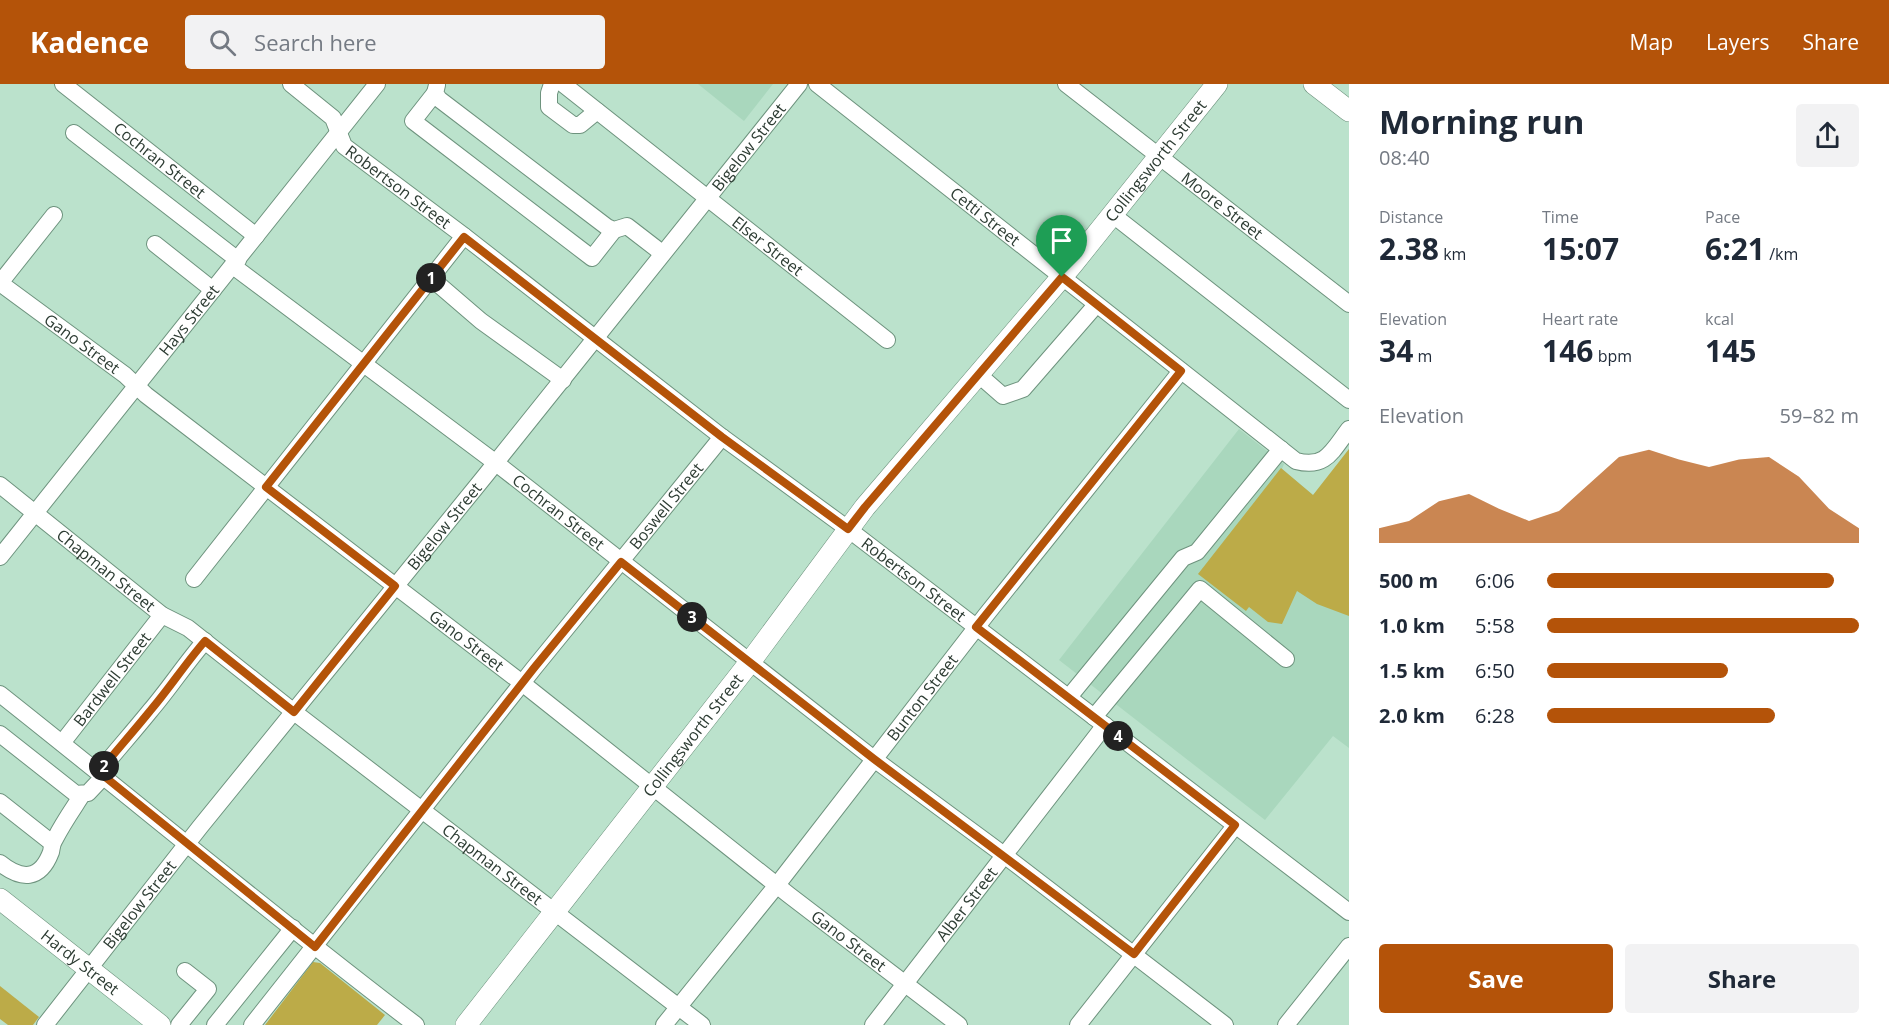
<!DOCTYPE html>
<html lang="en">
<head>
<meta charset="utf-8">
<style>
	body { margin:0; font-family:"Open Sans",sans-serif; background:#f2f2f3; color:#1f2937; height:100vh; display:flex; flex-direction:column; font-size:22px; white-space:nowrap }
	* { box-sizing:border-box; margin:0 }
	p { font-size:20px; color:#747a83 }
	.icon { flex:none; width:33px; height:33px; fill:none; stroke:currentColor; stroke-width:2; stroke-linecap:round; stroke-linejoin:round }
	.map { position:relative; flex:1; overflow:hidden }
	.side { display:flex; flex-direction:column; background:#fff; width:540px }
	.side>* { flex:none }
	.pin { position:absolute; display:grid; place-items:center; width:51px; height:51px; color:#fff; margin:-62px -26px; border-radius:50% 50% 50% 0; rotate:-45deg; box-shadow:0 0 6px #0007 }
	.pin .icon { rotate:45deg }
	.km { position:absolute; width:30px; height:30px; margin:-15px; border-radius:50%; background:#222; color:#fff; font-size:16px; line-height:30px; text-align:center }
	.round { display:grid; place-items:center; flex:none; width:63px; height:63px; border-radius:6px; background:#f2f2f3 }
	.overview { display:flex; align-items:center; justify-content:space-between; height:102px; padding:0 30px }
	h1 { font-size:33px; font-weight:700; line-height:45px }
	.metrics { display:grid; grid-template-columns:repeat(3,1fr); gap:9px; height:102px; padding:6px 30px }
	.metrics div { display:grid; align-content:center }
	.metrics b { font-size:30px; font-weight:700 }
	.metrics small { font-size:16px; font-weight:400 }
	.metrics p { font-size:16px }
	.chart { height:168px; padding:12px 30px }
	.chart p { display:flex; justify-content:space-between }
	.chart svg { width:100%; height:108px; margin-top:6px; fill:#b45309; opacity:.7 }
	.cta { display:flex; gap:12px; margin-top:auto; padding:12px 30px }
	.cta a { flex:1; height:69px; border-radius:6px; background:#b45309; color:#fff; font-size:24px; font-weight:700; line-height:69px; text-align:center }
	.cta a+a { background:#f2f2f3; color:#1f2937 }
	ul { padding:0 30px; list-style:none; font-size:20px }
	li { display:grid; grid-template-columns:96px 72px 1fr; align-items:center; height:45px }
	li i { height:15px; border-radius:8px; background:#b45309 }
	header { display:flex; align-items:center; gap:36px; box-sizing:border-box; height:84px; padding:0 30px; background:#b45309; color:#fff }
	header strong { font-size:28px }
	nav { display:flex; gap:33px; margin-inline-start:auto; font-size:21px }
	.search { width:420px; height:54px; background:#f2f2f3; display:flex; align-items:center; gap:15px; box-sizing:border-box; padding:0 21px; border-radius:6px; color:#747a83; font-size:22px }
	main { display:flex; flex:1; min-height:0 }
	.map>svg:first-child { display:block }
	.built { fill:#a9d7bd }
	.green { fill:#bcab48 }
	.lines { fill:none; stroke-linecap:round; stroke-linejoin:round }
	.minor-casing { stroke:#6e937e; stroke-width:18 }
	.major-casing { stroke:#6e937e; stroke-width:22 }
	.minor { stroke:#fff; stroke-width:16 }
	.major { stroke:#fff; stroke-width:21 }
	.route-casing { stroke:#fff; stroke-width:12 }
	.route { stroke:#b45309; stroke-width:8 }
	.labels { text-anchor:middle; stroke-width:4.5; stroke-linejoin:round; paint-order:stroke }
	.street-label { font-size:16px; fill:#2d3c33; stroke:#bbe2cc }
</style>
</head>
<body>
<header>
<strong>Kadence</strong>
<div class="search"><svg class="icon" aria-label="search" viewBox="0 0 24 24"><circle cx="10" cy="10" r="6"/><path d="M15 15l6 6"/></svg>Search here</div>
<nav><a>Map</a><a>Layers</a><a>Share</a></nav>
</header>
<main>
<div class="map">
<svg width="1349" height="941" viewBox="0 0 1349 941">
	<rect width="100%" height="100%" fill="#bbe2cc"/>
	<g class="built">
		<path d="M 698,0 L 773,0 L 744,37 Z"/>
		<path d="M 1239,345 L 1284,380 L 1282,385 L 1313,411 L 1320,404 L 1349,365 L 1349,664 L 1333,652 L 1265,736 L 1059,576 Z"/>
	</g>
	<g class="green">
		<path d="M 1349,365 L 1349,532 L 1317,520 L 1297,507 L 1282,540 L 1268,538 L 1249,523 L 1246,527 L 1198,490 L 1281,384 L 1313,411 Z"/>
		<path d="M 313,878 L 320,879 L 385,931 L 377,941 L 265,941 Z"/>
		<path d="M 0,902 L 39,933 L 33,941 L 8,941 L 0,935 Z"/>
	</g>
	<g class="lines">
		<defs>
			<g id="minor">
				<path id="s1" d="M 63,0 L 256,152"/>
				<path id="s2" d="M 291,0 L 333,34 L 344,62 L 464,152 L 722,353 L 848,445 L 1349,828"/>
				<path d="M 552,0 L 549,9 L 549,23 L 573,41 L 580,41 L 597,27"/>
				<path id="s3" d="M 563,0 L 887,256"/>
				<path id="s4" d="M 817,0 L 1296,377 C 1326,385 1332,367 1349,345"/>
				<path id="s5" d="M 1066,0 L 1349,220"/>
				<path d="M 437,1 L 435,9 L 439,15 L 607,143 L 614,146 L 627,142 L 662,169"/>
				<path d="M 435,9 L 413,37 L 592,174 L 614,146"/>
				<path d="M 74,49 L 238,176"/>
				<path d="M 1113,131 L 1349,316"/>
				<path d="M 155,160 L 213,206"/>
				<path id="s6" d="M 233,182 L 496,379 L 874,675 L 1004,771 L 1225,941"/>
				<path d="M 431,194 L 481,237 L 563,296"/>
				<path id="s7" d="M 0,199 L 125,291 L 146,311 L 522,599 L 789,811 L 959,941"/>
				<path d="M 0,199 L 54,131"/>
				<path d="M 979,291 L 1003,312 L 1023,305 L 1096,221"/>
				<path id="s8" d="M 0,401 L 162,531 L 188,544 L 294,628 L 702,941"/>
				<path id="s9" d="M 0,473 L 377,0"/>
				<path d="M 194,495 L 464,152"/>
				<path d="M 0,610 C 139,720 275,834 416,941"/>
				<path d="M 1069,613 L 1183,474 L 1197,468 L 1281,365"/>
				<path d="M 1094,633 L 1200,505 L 1286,575"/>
				<path d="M 0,650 L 76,710 L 88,709 L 104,692"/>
				<path id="s10" d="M 62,659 L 162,531"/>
				<path d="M 99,688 C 116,667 133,648 150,627 C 169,605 185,580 205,557"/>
				<path d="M 0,718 L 52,759"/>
				<path d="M 0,779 C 21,796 40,797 51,768 C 52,763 52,759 55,755 C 63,739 73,725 82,711"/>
				<path id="s11" d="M 45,941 L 200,743 L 485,392 L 799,0"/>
				<path d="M 179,941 L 208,905 L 185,887"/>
				<path d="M 215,941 L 293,844"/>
				<path id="s12" d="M 252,941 L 534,584 L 722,353"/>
				<path id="s13" d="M 664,941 L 777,801 L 986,531 L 1181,287"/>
				<path id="s14" d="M 873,941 L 1105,641"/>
				<path d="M 1078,941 L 1235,742"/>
				<path d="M 1286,941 L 1349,862"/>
			</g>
			<g id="major">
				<path d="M 1314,0 L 1349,27"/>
				<path id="s15" d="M 0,815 L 160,941"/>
				<path id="s16" d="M 466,941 L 750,578 L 865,423 L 1072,181 L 1217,0"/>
			</g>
		</defs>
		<use href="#minor" class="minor-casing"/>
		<use href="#major" class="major-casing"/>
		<use href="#minor" class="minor"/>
		<use href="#major" class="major"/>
	</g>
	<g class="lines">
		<defs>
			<path id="route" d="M 464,153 L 722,353 L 848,445 L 865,423 L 1062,193 L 1181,287 L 976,543 L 1235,741 L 1134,870 L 874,675 L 621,478 L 534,584 L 315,863 L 99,688 C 116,667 133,648 150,627 C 169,605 185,580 205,557 L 294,628 L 395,502 L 266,403 Z"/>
		</defs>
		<use href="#route" class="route-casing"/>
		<use href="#route" class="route"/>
	</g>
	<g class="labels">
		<g class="street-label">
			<text dy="6" stroke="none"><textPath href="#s11" startOffset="1125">Bigelow Street</textPath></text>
			<text dy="6" stroke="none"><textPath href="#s1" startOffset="123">Cochran Street</textPath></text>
			<text dy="6" stroke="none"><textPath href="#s16" startOffset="1106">Collingsworth Street</textPath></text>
			<text dy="6" stroke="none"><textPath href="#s2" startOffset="152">Robertson Street</textPath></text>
			<text dy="6" stroke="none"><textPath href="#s5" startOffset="198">Moore Street</textPath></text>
			<text dy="6" stroke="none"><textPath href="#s4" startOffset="214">Cetti Street</textPath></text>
			<text dy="6" stroke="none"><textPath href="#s3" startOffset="261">Elser Street</textPath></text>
			<text dy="6" stroke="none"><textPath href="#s9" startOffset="303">Hays Street</textPath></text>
			<text dy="6" stroke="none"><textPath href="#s7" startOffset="102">Gano Street</textPath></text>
			<text dy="6" stroke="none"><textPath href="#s12" startOffset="664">Boswell Street</textPath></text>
			<text dy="6" stroke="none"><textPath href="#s6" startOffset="408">Cochran Street</textPath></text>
			<text dy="6" stroke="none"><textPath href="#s11" startOffset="639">Bigelow Street</textPath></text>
			<text dy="6" stroke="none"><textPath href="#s8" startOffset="136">Chapman Street</textPath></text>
			<text dy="6" stroke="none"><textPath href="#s2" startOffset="800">Robertson Street</textPath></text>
			<text dy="6" stroke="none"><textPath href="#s7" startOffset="588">Gano Street</textPath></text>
			<text dy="6" stroke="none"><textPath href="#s10" startOffset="81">Bardwell Street</textPath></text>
			<text dy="6" stroke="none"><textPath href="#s13" startOffset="417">Bunton Street</textPath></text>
			<text dy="6" stroke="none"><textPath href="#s16" startOffset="368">Collingsworth Street</textPath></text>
			<text dy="6" stroke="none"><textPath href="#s8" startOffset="622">Chapman Street</textPath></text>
			<text dy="6" stroke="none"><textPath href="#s14" startOffset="153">Alber Street</textPath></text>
			<text dy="6" stroke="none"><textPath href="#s11" startOffset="153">Bigelow Street</textPath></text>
			<text dy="6" stroke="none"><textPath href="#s7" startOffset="1074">Gano Street</textPath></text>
			<text dy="6" stroke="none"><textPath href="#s15" startOffset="102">Hardy Street</textPath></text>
		</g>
	</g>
</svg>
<div class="pin" style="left:1062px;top:193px;background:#1e9e55"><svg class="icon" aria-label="arrive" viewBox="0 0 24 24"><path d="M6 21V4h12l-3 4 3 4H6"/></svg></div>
<b class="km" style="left:431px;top:194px">1</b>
<b class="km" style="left:104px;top:682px">2</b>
<b class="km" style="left:692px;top:533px">3</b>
<b class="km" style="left:1118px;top:652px">4</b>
</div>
<section class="side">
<div class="overview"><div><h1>Morning run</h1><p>08:40</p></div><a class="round"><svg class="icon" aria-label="share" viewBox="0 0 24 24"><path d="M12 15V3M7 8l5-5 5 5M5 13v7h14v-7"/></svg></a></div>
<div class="metrics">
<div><p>Distance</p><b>2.38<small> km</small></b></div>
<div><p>Time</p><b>15:07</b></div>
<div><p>Pace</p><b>6:21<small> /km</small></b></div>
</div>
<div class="metrics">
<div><p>Elevation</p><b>34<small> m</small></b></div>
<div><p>Heart rate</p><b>146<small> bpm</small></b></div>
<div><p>kcal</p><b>145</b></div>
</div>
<div class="chart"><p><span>Elevation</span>59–82 m</p>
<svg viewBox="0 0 160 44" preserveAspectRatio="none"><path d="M0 44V38L10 35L20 27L30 24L40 30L50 35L60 31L70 20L80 9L90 6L100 10L110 13L120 10L130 9L140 17L150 30L160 38V44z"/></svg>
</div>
<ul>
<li><b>500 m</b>6:06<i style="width:92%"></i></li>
<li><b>1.0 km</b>5:58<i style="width:100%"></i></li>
<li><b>1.5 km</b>6:50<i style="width:58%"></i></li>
<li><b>2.0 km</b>6:28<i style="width:73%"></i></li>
</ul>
<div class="cta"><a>Save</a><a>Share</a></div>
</section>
</main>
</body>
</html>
